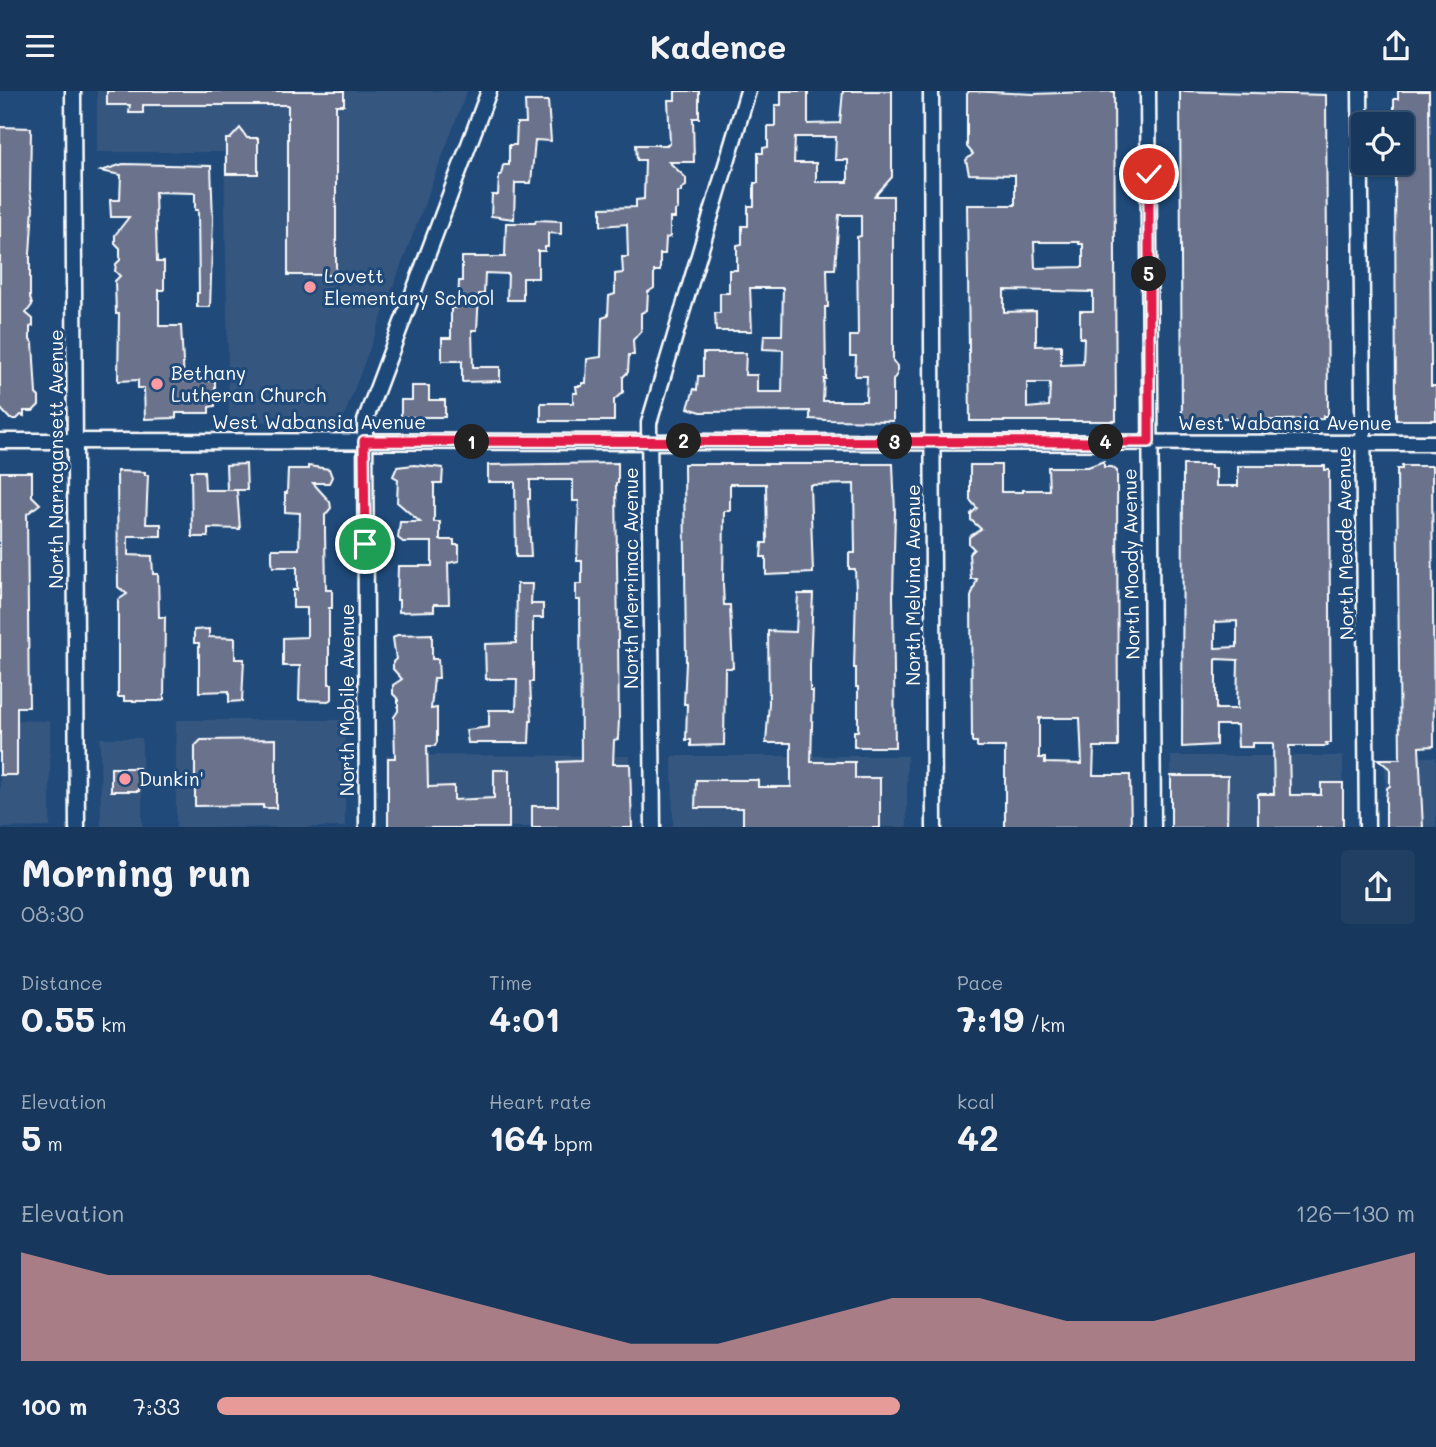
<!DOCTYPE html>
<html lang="en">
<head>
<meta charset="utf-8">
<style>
	body { margin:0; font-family:Mali,sans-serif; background:#203f62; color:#f1f3f6; height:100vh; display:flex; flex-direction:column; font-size:26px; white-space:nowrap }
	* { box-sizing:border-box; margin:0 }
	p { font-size:23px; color:#9eacbb }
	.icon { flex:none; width:38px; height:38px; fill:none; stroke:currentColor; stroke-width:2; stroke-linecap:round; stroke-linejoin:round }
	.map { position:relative; height:736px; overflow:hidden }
	.sheet { display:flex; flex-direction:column; background:#17385c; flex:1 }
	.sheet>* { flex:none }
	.fabs { position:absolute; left:1351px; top:21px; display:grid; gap:14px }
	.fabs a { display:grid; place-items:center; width:63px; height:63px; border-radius:7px; background:#17385c; box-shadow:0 2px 5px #0004,0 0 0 2px #365272; font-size:35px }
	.pin { position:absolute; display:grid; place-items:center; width:60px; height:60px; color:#fff; margin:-30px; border:4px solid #fff; border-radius:50%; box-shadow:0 2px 7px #0007 }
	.km { position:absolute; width:35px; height:35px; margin:-18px; border-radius:50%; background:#222; color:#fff; font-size:19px; line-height:35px; text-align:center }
	.round { display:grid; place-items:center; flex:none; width:74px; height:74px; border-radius:7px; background:#203f62 }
	.head { display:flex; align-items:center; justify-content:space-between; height:119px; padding:0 21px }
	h1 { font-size:38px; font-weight:800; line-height:52px }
	.figures { display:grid; grid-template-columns:repeat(3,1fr); gap:10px; height:119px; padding:7px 21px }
	.figures div { display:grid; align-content:center }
	.figures b { font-size:35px; font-weight:800 }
	.figures small { font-size:19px; font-weight:400 }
	.figures p { font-size:19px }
	.chart { height:196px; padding:14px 21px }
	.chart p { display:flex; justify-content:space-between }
	.chart svg { width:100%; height:126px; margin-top:7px; fill:#e69b98; opacity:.7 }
	ul { padding:0 21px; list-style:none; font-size:23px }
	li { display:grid; grid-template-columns:112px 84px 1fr; align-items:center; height:52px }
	li i { height:18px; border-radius:9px; background:#e69b98 }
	header { display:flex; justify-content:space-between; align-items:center; height:91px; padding:0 21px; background:#17385c; font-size:32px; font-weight:800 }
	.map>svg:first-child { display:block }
	.built { fill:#36567f }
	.building { fill:#6a728c; stroke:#fff; stroke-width:2; fill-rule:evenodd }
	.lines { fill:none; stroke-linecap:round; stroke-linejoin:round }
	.minor-casing { stroke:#fff; stroke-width:19 }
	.minor { stroke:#1f4a7a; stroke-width:14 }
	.route-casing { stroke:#fff; stroke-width:14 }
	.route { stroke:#e11d48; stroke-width:9 }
	.poi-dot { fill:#ff9aa2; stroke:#1f4a7a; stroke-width:2.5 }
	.labels { text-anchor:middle; stroke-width:6; stroke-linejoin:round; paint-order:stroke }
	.poi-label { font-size:19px; fill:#fff; stroke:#1f4a7a; text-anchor:start }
	.street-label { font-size:19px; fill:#fff; stroke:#1f4a7a }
</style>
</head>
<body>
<header><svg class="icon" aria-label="menu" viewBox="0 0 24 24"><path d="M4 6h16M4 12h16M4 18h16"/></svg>Kadence<svg class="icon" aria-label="share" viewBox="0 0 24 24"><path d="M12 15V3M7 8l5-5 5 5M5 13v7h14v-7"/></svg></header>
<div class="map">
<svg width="1436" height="737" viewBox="0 0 1436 737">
	<rect width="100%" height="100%" fill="#1f4a7a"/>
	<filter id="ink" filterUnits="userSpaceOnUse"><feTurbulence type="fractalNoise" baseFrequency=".0143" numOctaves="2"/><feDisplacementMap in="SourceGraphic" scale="14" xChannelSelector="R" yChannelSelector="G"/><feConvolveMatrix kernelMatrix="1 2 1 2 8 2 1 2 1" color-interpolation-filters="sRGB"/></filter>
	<g filter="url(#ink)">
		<g class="built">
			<path d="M 97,0 L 467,0 L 342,331 L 229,331 L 224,61 L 97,61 Z"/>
			<path d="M 0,629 L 50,630 L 50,736 L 0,737 Z"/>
			<path d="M 176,629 L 345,629 L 345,736 L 176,737 Z"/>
			<path d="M 100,647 L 142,647 L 142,736 L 101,736 Z"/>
			<path d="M 386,664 L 630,665 L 631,736 L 387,736 Z"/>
			<path d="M 672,665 L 907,665 L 907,736 L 673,736 Z"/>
			<rect x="1171" y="665" width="172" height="71"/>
			<path d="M 1385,666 L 1436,666 L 1436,736 L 1386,736 Z"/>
		</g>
		<g class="building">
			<path d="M 107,0 L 344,0 L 344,14 L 336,14 L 336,184 L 288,184 L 288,14 L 143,14 L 143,22 L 129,22 L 130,14 L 107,14 Z"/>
			<path d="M 675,0 L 699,0 L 699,27 L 693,27 L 694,71 L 669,71 L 686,87 L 686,95 L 681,98 L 681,101 L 678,101 L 678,118 L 675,120 L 675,127 L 670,127 L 670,146 L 666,147 L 665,163 L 660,163 L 660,180 L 654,180 L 654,197 L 648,201 L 647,219 L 641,222 L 641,240 L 633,249 L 634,264 L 629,264 L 628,281 L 623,286 L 623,301 L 614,309 L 614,330 L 541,330 L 541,312 L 573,312 L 573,302 L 577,302 L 576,295 L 582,295 L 582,292 L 586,292 L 587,268 L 601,266 L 602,227 L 608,225 L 609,205 L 615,203 L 615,183 L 623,182 L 622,166 L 628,166 L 627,133 L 601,135 L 601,117 L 636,116 L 636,109 L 644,108 L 645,69 L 637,69 L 636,54 L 668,54 L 670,52 L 668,9 L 675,9 Z"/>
			<path d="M 781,0 L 808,0 L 808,33 L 840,32 L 843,0 L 892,0 L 892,86 L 875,105 L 893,105 L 893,270 L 897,275 L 897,283 L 893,289 L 893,330 L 826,329 L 810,328 L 810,320 L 701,321 L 688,317 L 694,298 L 697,299 L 698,285 L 703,285 L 703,262 L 746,262 L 745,284 L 757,284 L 757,301 L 782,301 L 783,259 L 763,258 L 764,244 L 782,244 L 783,197 L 750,197 L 752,240 L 716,240 L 715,222 L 720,222 L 720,202 L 729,202 L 729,179 L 737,179 L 737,154 L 742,153 L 742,135 L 748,135 L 748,115 L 754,115 L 754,92 L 758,92 L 758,62 L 763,62 L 763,57 L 768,56 L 768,35 L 775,35 L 775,14 L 781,14 ZM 795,46 L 836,46 L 835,69 L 848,69 L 848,91 L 816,91 L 816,72 L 794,72 ZM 839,124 L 861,124 L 861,145 L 857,146 L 858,245 L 850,245 L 850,265 L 856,265 L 855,285 L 867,285 L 866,310 L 823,310 L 824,288 L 826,288 L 825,216 L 828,216 L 827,178 L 835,178 Z"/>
			<path d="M 969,0 L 1034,3 L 1114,0 L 1116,330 L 970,330 L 967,114 L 1015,114 L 1015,84 L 969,83 L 966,69 L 973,63 L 967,56 L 967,3 ZM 1034,151 L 1079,151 L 1079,153 L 1083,153 L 1083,176 L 1035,177 ZM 1004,199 L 1093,201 L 1093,220 L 1080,220 L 1080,247 L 1084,247 L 1083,273 L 1061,274 L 1061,254 L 1036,255 L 1036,220 L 1004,221 ZM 1027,292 L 1050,292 L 1049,315 L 1027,317 Z"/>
			<path d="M 1180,0 L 1326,4 L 1328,325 L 1323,325 L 1323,328 L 1236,330 L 1236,327 L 1214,327 L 1214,330 L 1182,330 Z"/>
			<path d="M 1398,0 L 1429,0 L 1431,273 L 1431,295 L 1436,295 L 1436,329 L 1396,329 L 1395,72 L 1402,72 L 1402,33 L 1394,33 L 1394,8 L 1398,8 Z"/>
			<path d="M 525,10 L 548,10 L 551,50 L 535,49 L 531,92 L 515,92 L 514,128 L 491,125 L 492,104 L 498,104 L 499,84 L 501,84 L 503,74 L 509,74 L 509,54 L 516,54 L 517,32 L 526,32 Z"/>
			<path d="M 0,36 L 31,37 L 30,99 L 33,116 L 30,163 L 30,206 L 32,214 L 26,222 L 33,228 L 33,235 L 30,236 L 30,249 L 33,252 L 36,303 L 39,306 L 39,314 L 33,320 L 24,320 L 24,325 L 21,324 L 17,328 L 10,328 L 0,317 Z"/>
			<path d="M 240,37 L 247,47 L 258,47 L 258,83 L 226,83 L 226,48 L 230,48 Z"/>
			<path d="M 123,73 L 211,75 L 213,129 L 210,216 L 197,216 L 197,202 L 199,202 L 198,119 L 195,119 L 195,102 L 155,101 L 157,171 L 164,171 L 164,199 L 159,199 L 159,235 L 181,235 L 184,290 L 215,290 L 215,315 L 209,316 L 209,322 L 176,322 L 176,327 L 145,328 L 144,297 L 138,297 L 138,289 L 118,290 L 119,223 L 116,223 L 115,190 L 120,185 L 115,180 L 116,173 L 120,169 L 120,157 L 115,152 L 115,144 L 129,126 L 111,126 L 110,109 L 120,109 L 121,84 L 101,80 Z"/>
			<path d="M 536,129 L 561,130 L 561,143 L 548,142 L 548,156 L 545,156 L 545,160 L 538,160 L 538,187 L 523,187 L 523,209 L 507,209 L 508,183 L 485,182 L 484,203 L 479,203 L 477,239 L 472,239 L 473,276 L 500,276 L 500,290 L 462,291 L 462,270 L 442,270 L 442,247 L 451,247 L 451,217 L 458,217 L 459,190 L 462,190 L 462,166 L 505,166 L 506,132 L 535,132 Z"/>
			<path d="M 412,295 L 429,295 L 429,309 L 445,309 L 445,326 L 401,326 L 401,309 L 412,309 Z"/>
			<path d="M 1104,370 L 1104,376 L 1112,376 L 1117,380 L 1118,656 L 1094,656 L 1093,684 L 1130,684 L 1131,737 L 1005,737 L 1005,656 L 977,656 L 977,651 L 972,651 L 971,506 L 977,488 L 971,488 L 969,463 L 974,458 L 969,453 L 969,446 L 981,438 L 971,429 L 971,423 L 977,417 L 970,409 L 970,374 L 1001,374 L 1001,401 L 1023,401 L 1023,399 L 1049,399 L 1048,376 L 1088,376 ZM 1039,627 L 1080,627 L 1082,673 L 1045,672 L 1045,667 L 1039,667 Z"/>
			<path d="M 618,372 L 618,392 L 616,392 L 619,629 L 618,648 L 614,649 L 613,673 L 630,673 L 632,737 L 532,737 L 532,715 L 558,715 L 558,671 L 581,670 L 580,509 L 576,509 L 576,493 L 582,493 L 582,470 L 577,470 L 579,410 L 573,410 L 573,389 L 530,389 L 530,408 L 528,408 L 531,466 L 516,466 L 515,391 L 488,391 L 488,374 Z"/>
			<path d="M 246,373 L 247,399 L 227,399 L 226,374 Z"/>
			<path d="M 684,373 L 893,373 L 895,421 L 893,505 L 895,656 L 854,656 L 854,640 L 858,640 L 858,596 L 856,596 L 856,577 L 854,577 L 856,500 L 855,478 L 849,478 L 849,462 L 855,462 L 854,393 L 810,394 L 813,482 L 766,484 L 766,466 L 761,466 L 762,452 L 767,452 L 766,393 L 730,393 L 730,420 L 724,420 L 723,494 L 724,514 L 730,514 L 733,577 L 725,577 L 724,654 L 691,655 L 691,649 L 686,649 L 687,613 L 684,613 L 686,572 Z"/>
			<path d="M 414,374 L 443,377 L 442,392 L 434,392 L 434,431 L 440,431 L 440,449 L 454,449 L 454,454 L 459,454 L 459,470 L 448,472 L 449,513 L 434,513 L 434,520 L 399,521 L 399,509 L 397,509 L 398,475 L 432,475 L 432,451 L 403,451 L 398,447 L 400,431 L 420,431 L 397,411 L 398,388 L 393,385 L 397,376 Z"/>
			<path d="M 1183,374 L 1211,374 L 1211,377 L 1216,377 L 1216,395 L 1238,395 L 1238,375 L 1325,375 L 1325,379 L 1329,379 L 1331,652 L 1326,652 L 1327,655 L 1289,655 L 1290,704 L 1321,704 L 1321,692 L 1343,692 L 1343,737 L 1258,737 L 1258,703 L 1274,703 L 1273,652 L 1252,652 L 1252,656 L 1238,656 L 1237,634 L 1216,634 L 1216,654 L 1182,656 ZM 1237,530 L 1237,556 L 1215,557 L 1215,531 ZM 1216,568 L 1238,569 L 1237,618 L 1216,618 Z"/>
			<path d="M 308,375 L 329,378 L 332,386 L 329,392 L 313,392 L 330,411 L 331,417 L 325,424 L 325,441 L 326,499 L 332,499 L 332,517 L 329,517 L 329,593 L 332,593 L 332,608 L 328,610 L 299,609 L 300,575 L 283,575 L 283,547 L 307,546 L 307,517 L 293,517 L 293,499 L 297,499 L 297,476 L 273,476 L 272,469 L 272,458 L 299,458 L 300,422 L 285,421 L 285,402 L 287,402 L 288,378 L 308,378 Z"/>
			<path d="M 1402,375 L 1432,375 L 1434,655 L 1419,656 L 1423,737 L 1386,737 L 1386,708 L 1387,697 L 1390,695 L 1390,678 L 1378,668 L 1400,668 L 1397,378 L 1402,378 Z"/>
			<path d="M 117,380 L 145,381 L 145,384 L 148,384 L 146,433 L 161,433 L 161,445 L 128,445 L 128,464 L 152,465 L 153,483 L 158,483 L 159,526 L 165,526 L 164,608 L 159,610 L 124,610 L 124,606 L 118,606 L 118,509 L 127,503 L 118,496 Z"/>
			<path d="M 191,380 L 204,380 L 205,399 L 237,399 L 240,438 L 208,437 L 208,446 L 192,446 Z"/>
			<path d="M 0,381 L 32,381 L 32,405 L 40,413 L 27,423 L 29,616 L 17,616 L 17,684 L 0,684 Z"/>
			<path d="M 517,493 L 532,493 L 531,513 L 543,513 L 543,527 L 533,527 L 533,591 L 530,591 L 532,630 L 530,630 L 529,652 L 468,652 L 466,639 L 489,636 L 489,619 L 516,619 L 517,588 L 486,588 L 485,553 L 516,552 Z"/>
			<path d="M 798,503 L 813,503 L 810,575 L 810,600 L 813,600 L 811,671 L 855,671 L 855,687 L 880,687 L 880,737 L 743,737 L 743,717 L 695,717 L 696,689 L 758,689 L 758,696 L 791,696 L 791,652 L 766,652 L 769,612 L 768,540 L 796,541 Z"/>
			<path d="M 209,538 L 209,546 L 235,547 L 235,568 L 244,568 L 242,610 L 229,611 L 229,600 L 199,601 L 199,552 L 194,552 L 194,539 Z"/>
			<path d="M 432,543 L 432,568 L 438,568 L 439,587 L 434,587 L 431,618 L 437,617 L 437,651 L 435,655 L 427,655 L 428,696 L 454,695 L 454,709 L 494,707 L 494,679 L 509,679 L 509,737 L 388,737 L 388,667 L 395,667 L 394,626 L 398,620 L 398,608 L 393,603 L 393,594 L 402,588 L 393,578 L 393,571 L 396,568 L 393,547 L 397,544 Z"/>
			<path d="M 276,648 L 276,717 L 263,717 L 263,714 L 195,715 L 195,655 L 201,649 Z"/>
			<rect x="111" y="677" width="28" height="23"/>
			<path d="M 1171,685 L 1228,685 L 1227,737 L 1171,737 Z"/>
		</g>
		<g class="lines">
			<defs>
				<g id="minor">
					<path d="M 73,0 L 77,737"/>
					<path d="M 931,0 L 934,737"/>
					<path d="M 1148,0 L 1153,737"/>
					<path d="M 1360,0 L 1367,737"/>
					<path d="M 0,350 L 1436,352"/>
					<path d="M 367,737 L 365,330 L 489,0"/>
					<path d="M 653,737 L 649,332 L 748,0"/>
				</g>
			</defs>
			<use href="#minor" class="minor-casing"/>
			<use href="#minor" class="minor"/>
		</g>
	</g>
	<g class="lines" filter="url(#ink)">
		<defs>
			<path id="route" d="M 365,453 L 364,350 L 1149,351 L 1149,83"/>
		</defs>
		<use href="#route" class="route-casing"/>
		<use href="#route" class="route"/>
	</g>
	<g class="poi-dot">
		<circle cx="310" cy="196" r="7"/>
		<circle cx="157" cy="293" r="7"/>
		<circle cx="125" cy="688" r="7"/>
	</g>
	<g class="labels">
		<g class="poi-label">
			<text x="324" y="192">Lovett<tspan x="324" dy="22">Elementary School</tspan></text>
			<text x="171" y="289">Bethany<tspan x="171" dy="22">Lutheran Church</tspan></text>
			<text x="139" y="695">Dunkin'</text>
		</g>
		<g class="street-label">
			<text x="319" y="338">West Wabansia Avenue</text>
			<text x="1285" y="339">West Wabansia Avenue</text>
			<text transform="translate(56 368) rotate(-90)" y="7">North Narragansett Avenue</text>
			<text transform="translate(1345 452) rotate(-91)" y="7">North Meade Avenue</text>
			<text transform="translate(1131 473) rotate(-91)" y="7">North Moody Avenue</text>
			<text transform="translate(631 487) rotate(-90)" y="7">North Merrimac Avenue</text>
			<text transform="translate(913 494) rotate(-90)" y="7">North Melvina Avenue</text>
			<text transform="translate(347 609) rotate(-90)" y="7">North Mobile Avenue</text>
		</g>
	</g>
</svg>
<div class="fabs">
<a><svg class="icon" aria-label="locate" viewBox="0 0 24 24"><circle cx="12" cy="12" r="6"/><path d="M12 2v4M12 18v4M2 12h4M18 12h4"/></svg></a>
</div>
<div class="pin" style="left:365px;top:453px;background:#1e9e55"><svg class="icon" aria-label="arrive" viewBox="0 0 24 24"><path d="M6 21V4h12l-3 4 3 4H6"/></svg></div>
<div class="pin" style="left:1149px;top:83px;background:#d93025"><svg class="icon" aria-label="check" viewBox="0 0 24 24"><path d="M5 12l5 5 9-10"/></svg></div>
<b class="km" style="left:472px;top:351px">1</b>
<b class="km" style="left:684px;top:350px">2</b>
<b class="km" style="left:895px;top:351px">3</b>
<b class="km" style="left:1106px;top:351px">4</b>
<b class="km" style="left:1149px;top:183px">5</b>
</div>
<section class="sheet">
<div class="head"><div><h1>Morning run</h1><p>08:30</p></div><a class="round"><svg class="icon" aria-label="share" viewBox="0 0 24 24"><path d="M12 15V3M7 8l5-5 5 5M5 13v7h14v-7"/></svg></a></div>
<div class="figures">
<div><p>Distance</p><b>0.55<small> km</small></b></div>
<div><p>Time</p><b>4:01</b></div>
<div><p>Pace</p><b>7:19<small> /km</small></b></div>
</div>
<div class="figures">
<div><p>Elevation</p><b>5<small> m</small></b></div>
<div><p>Heart rate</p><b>164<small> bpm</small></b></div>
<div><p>kcal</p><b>42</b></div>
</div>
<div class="chart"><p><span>Elevation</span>126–130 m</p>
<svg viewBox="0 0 160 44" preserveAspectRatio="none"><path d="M0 44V6L10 14L20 14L30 14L40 14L50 22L60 30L70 38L80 38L90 30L100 22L110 22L120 30L130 30L140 22L150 14L160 6V44z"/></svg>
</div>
<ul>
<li><b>100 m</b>7:33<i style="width:57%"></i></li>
</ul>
</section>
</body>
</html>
